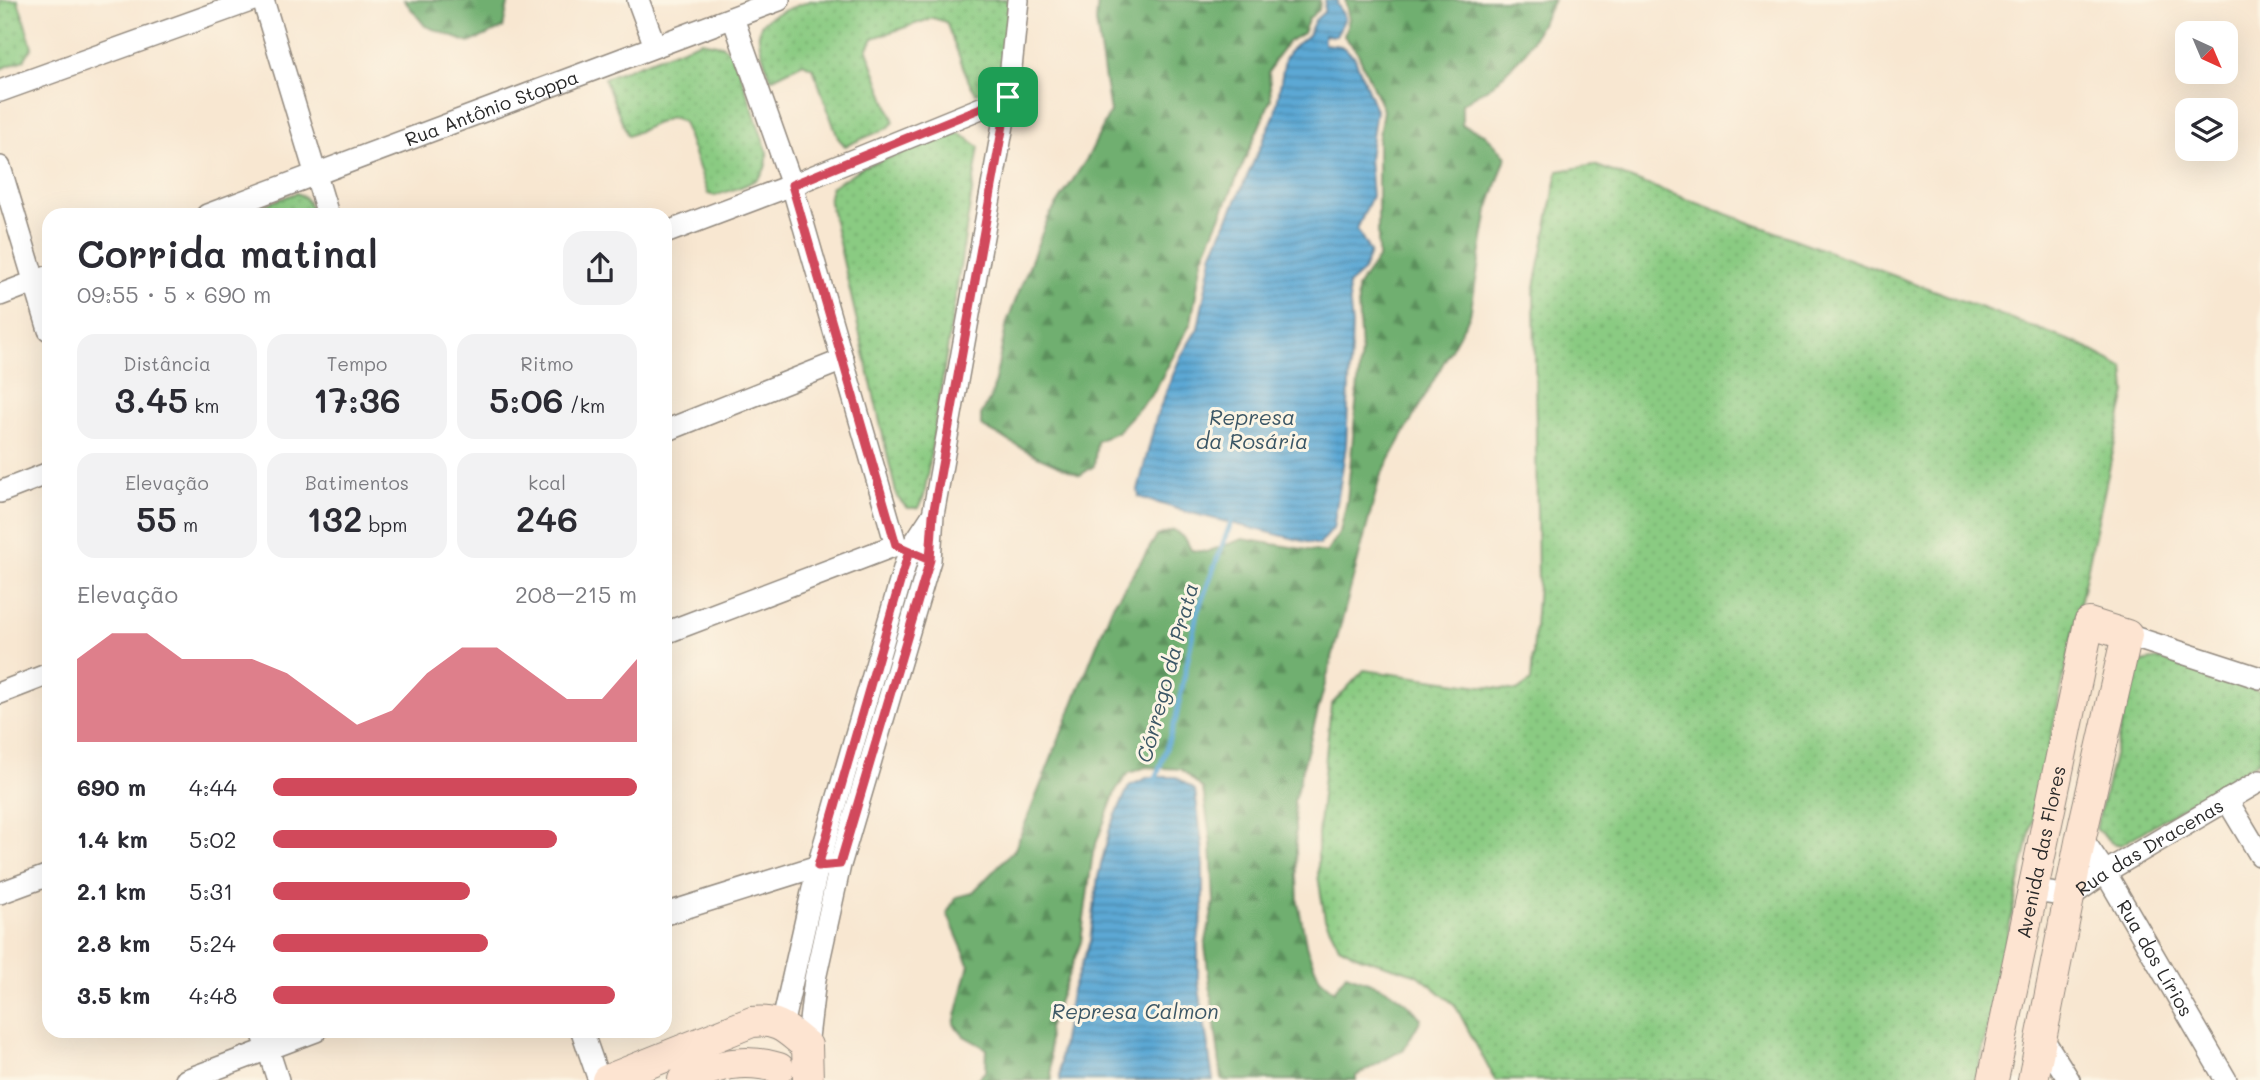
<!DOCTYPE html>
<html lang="pt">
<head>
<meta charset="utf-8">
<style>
	body { margin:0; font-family:Mali,sans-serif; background:#f2f2f3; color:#2b2b33; height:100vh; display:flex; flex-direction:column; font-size:26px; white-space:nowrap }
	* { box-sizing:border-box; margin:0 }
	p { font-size:23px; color:#7c7c81 }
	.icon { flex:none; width:38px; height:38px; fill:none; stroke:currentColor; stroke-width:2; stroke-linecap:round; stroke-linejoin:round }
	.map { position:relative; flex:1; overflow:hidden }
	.sheet { position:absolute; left:42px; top:208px; width:630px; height:830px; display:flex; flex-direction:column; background:#fff; border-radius:21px; box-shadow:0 7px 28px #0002 }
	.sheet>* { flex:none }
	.needle { width:46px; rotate:136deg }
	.tools { position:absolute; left:2175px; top:21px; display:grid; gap:14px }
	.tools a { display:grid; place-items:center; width:63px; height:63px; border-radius:14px; background:#fff; box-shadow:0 7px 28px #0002; font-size:35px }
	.pin { position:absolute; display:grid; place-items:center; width:60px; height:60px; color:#fff; margin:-30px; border-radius:14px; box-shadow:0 4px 10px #0006 }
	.round { display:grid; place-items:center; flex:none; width:74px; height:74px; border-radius:21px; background:#f2f2f3 }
	.head { display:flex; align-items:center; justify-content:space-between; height:119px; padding:0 35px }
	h1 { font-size:38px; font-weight:600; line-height:52px }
	.stats { display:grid; grid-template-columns:repeat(3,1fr); gap:10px; height:119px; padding:7px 35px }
	.stats div { display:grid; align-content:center; border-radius:18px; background:#f2f2f3; text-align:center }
	.stats b { font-size:35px; font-weight:600 }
	.stats small { font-size:19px; font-weight:400 }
	.stats p { font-size:19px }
	.chart { height:196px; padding:14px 35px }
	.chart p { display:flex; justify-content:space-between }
	.chart svg { width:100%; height:126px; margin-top:7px; fill:#d1495b; opacity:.7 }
	ul { padding:0 35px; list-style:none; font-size:23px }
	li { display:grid; grid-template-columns:112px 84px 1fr; align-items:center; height:52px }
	li i { height:18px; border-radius:9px; background:#d1495b }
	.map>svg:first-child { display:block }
	.grass { fill:url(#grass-dots); stroke:#5a7b56; stroke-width:2 }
	.forest { fill:url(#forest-firs); stroke:#4d6d4e; stroke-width:2 }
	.water { fill:url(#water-rules); stroke:#446a80; stroke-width:2 }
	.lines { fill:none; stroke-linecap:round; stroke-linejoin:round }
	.stream { stroke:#5ca8d4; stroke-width:5 }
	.street-casing { stroke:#92897e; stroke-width:24 }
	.secondary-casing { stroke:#92897e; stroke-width:32 }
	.street { stroke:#fff; stroke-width:21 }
	.secondary { stroke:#fde4d1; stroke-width:30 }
	.route-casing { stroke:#fff; stroke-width:14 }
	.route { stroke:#d1495b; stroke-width:9 }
	.labels { text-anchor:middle; stroke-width:6; stroke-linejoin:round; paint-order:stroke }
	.street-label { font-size:19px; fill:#2b2b2b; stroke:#fcf5e5 }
	.water-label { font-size:21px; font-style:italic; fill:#3c5766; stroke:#fcf5e5 }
</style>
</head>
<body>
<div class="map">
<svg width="2260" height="1080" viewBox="0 0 2260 1080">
	<defs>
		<pattern id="grass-dots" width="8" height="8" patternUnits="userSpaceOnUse" patternTransform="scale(1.75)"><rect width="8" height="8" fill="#8acb82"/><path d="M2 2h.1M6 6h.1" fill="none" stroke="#77ae70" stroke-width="1.8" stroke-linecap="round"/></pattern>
		<pattern id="forest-firs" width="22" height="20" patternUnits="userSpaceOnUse" patternTransform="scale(1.75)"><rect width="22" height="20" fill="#6faf70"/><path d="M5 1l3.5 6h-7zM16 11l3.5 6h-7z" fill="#5b8f5c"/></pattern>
		<pattern id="water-rules" width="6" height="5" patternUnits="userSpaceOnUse" patternTransform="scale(1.75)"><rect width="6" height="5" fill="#5ca8d4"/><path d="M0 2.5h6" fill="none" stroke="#4c89ac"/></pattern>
	</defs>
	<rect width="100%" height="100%" fill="#fcf5e5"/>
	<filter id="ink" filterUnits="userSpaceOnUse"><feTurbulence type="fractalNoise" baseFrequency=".0143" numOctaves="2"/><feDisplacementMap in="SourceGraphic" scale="14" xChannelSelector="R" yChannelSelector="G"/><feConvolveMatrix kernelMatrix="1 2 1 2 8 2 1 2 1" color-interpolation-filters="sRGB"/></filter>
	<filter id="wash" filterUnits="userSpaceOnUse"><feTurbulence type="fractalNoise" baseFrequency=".00686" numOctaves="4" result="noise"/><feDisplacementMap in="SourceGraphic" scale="28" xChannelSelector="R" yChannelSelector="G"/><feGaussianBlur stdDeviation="1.57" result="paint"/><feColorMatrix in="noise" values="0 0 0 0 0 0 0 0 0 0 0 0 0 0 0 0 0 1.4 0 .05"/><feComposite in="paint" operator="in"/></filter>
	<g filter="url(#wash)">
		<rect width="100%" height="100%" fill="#f8e7d1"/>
		<g class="grass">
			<path d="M 0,0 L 18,0 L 32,47 L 24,60 L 0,69 Z"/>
			<path d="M 812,0 L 1010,0 L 1004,71 L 991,90 L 976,93 L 969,82 L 946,22 L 933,18 L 873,38 L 867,50 L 894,122 L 888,128 L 845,146 L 838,138 L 813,68 L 803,63 L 771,79 C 748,17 755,22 812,0 Z"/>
			<path d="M 701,41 L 721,45 L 734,54 L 767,152 C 770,184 740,186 715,196 L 708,194 L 683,122 L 671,117 L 628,136 L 604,78 Z"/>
			<path d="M 960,133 L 979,147 L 924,496 L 918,508 L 907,508 L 897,497 L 829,199 L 831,187 L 863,167 Z"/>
			<path d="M 1594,165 L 2079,344 L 2124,368 L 2126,392 L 1976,1080 L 1495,1080 L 1455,1005 L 1418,975 L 1360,957 L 1339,946 L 1325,919 L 1318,876 L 1318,835 L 1331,705 L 1364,670 L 1517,691 L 1531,681 L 1538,585 L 1534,292 L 1558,171 Z"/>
			<path d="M 296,193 C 308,197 310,205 313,215 L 237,215 Z"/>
			<path d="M 2158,659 L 2260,691 L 2260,760 L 2121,845 L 2112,843 L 2096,829 L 2134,674 L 2142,662 Z"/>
		</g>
		<g class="forest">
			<path d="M 404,0 L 509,0 L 503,28 L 469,43 L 425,26 Z"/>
			<path d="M 1098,0 L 1320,0 L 1319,10 L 1309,18 L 1303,33 L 1288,42 L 1275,59 L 1269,72 L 1271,99 L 1202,259 L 1191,323 L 1154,392 L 1117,432 L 1097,441 L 1094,466 L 1080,475 L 1035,455 L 981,426 L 981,415 L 992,395 L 1007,322 L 1048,218 L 1088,157 L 1110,112 L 1096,22 Z"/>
			<path d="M 1345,0 L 1554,0 L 1525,53 L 1494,84 L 1462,104 L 1462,125 L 1485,134 L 1506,157 L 1488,210 L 1470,315 L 1380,477 L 1294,801 L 1298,902 L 1307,949 L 1320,979 L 1334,991 L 1346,974 C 1378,986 1400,990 1421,1019 L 1404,1049 L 1356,1076 L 1356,1080 L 1222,1080 L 1205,946 L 1214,902 L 1211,843 L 1203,789 L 1181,769 L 1146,767 L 1129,773 L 1116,790 L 1093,852 L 1081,942 L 1048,1029 L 1052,1080 L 976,1080 L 986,1071 L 987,1049 L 964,1036 L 954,1024 L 969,964 L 947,913 L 956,897 L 972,893 L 1015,849 L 1112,607 L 1157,536 L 1174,530 L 1186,540 L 1191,550 L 1206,552 L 1243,539 L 1326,553 L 1340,532 L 1347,501 L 1361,351 L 1357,288 L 1378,258 L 1378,142 L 1383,110 L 1357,51 L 1344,36 L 1349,19 Z"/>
		</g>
		<g class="water">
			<path d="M 1325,0 L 1338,0 L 1337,4 L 1345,18 L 1336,36 L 1324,35 L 1324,44 L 1341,46 L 1354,56 L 1376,110 L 1369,158 L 1372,196 L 1357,229 L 1370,252 L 1363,272 L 1348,285 L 1352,327 L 1346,446 L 1333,529 L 1319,545 L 1187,512 L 1139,497 L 1138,490 L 1157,415 L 1180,358 L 1198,328 L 1213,252 L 1275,114 L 1285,59 L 1291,49 L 1308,35 L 1315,20 L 1324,12 Z"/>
			<path d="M 1149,777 L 1176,777 L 1195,790 L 1203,852 L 1203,906 L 1198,941 L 1198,981 L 1213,1080 L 1060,1080 L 1060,1059 L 1071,993 L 1090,941 L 1098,877 L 1110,828 L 1129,786 Z"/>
		</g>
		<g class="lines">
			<path class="stream" d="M 1155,782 L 1176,718 L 1197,613 L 1233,517"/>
		</g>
	</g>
	<g filter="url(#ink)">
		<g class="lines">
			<defs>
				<g id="street">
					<path d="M 263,0 L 328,215"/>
					<path d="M 638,0 L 655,46"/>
					<path d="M 733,18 L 792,185 L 896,545"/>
					<path d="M 0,91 L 253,0"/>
					<path d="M 0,167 L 49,330"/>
					<path id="s1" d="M 207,215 L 779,0"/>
					<path d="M 665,233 L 792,185 L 1008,97"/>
					<path d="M 0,295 L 47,277"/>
					<path d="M 665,431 L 843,360"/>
					<path d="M 0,492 L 49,473"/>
					<path d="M 665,633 L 896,545"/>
					<path d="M 2127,635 L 2260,678"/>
					<path d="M 0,693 L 49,674"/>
					<path d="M 2227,800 L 2260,855"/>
					<path id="s2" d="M 2081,837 L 2105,872 L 2226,1080"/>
					<path id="s3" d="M 2034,891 L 2071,896 L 2105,872 L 2260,781"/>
					<path d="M 0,893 L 49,875"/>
					<path d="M 665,914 L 818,866 L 828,865"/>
					<path d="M 782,1026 L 818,866 L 909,551 L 932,516"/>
					<path d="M 262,1031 L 278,1080"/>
					<path d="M 582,1031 L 599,1080"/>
					<path d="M 2042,1037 L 2069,1080"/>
					<path d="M 807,1046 L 815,979 L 840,865 L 930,560 L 933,515 L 1008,97 L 1018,0"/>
					<path d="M 186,1080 L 316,1031"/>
				</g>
				<g id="secondary">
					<path d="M 607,1080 L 752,1022 C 779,1019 787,1030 807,1046 L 808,1080"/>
					<path d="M 683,1080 C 717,1065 743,1057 779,1068"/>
					<path id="s4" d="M 1993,1080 L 2089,623 L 2127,635 L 2081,837 L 2033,1080"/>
				</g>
			</defs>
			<use href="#street" class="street-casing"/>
			<use href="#secondary" class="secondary-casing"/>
			<use href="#street" class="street"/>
			<use href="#secondary" class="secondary"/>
		</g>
	</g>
	<g class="lines" filter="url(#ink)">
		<defs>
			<path id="route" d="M 1008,97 L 792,185 L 896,545 L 930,560 L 840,864 L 818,866 L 909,551 L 930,560 L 933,515 L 1008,97"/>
		</defs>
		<use href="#route" class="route-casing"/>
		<use href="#route" class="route"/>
	</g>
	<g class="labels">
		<g class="street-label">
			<text dy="7" stroke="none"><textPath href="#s1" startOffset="304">Rua Antônio Stoppa</textPath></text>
			<text dy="7" stroke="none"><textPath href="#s3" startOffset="130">Rua das Dracenas</textPath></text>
			<text dy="7" stroke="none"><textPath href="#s4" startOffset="233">Avenida das Flores</textPath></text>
			<text dy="7" stroke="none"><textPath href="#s2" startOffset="142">Rua dos Lírios</textPath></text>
		</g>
		<g class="water-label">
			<text x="1252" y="425">Represa<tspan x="1252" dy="24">da Rosária</tspan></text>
			<text transform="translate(1168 673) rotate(-75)" y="7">Córrego da Prata</text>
			<text x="1135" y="1019">Represa Calmon</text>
		</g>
	</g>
</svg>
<div class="tools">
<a><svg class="needle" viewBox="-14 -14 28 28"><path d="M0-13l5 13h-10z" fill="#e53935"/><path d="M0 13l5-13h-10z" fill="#7c7c81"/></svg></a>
<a><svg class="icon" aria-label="layers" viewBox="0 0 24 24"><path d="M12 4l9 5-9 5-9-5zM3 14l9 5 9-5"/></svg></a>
</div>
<div class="pin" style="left:1008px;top:97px;background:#1e9e55"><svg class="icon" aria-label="arrive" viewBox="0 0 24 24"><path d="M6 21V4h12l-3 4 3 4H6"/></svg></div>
<section class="sheet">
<div class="head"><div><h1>Corrida matinal</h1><p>09:55 · 5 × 690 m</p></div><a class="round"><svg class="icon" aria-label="share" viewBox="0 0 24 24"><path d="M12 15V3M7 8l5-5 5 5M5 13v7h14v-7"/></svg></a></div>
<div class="stats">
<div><p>Distância</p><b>3.45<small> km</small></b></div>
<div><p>Tempo</p><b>17:36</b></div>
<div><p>Ritmo</p><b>5:06<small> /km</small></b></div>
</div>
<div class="stats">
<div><p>Elevação</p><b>55<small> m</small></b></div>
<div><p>Batimentos</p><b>132<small> bpm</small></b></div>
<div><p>kcal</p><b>246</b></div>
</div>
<div class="chart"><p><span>Elevação</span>208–215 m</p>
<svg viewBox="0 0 160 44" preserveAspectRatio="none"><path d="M0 44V15L10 6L20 6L30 15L40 15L50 15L60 20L70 29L80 38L90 33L100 20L110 11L120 11L130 20L140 29L150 29L160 15V44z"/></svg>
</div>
<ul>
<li><b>690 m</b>4:44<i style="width:100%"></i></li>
<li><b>1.4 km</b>5:02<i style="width:78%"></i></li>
<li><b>2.1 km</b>5:31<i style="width:54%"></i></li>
<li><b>2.8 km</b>5:24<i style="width:59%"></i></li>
<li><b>3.5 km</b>4:48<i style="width:94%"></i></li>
</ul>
</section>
</div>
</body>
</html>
